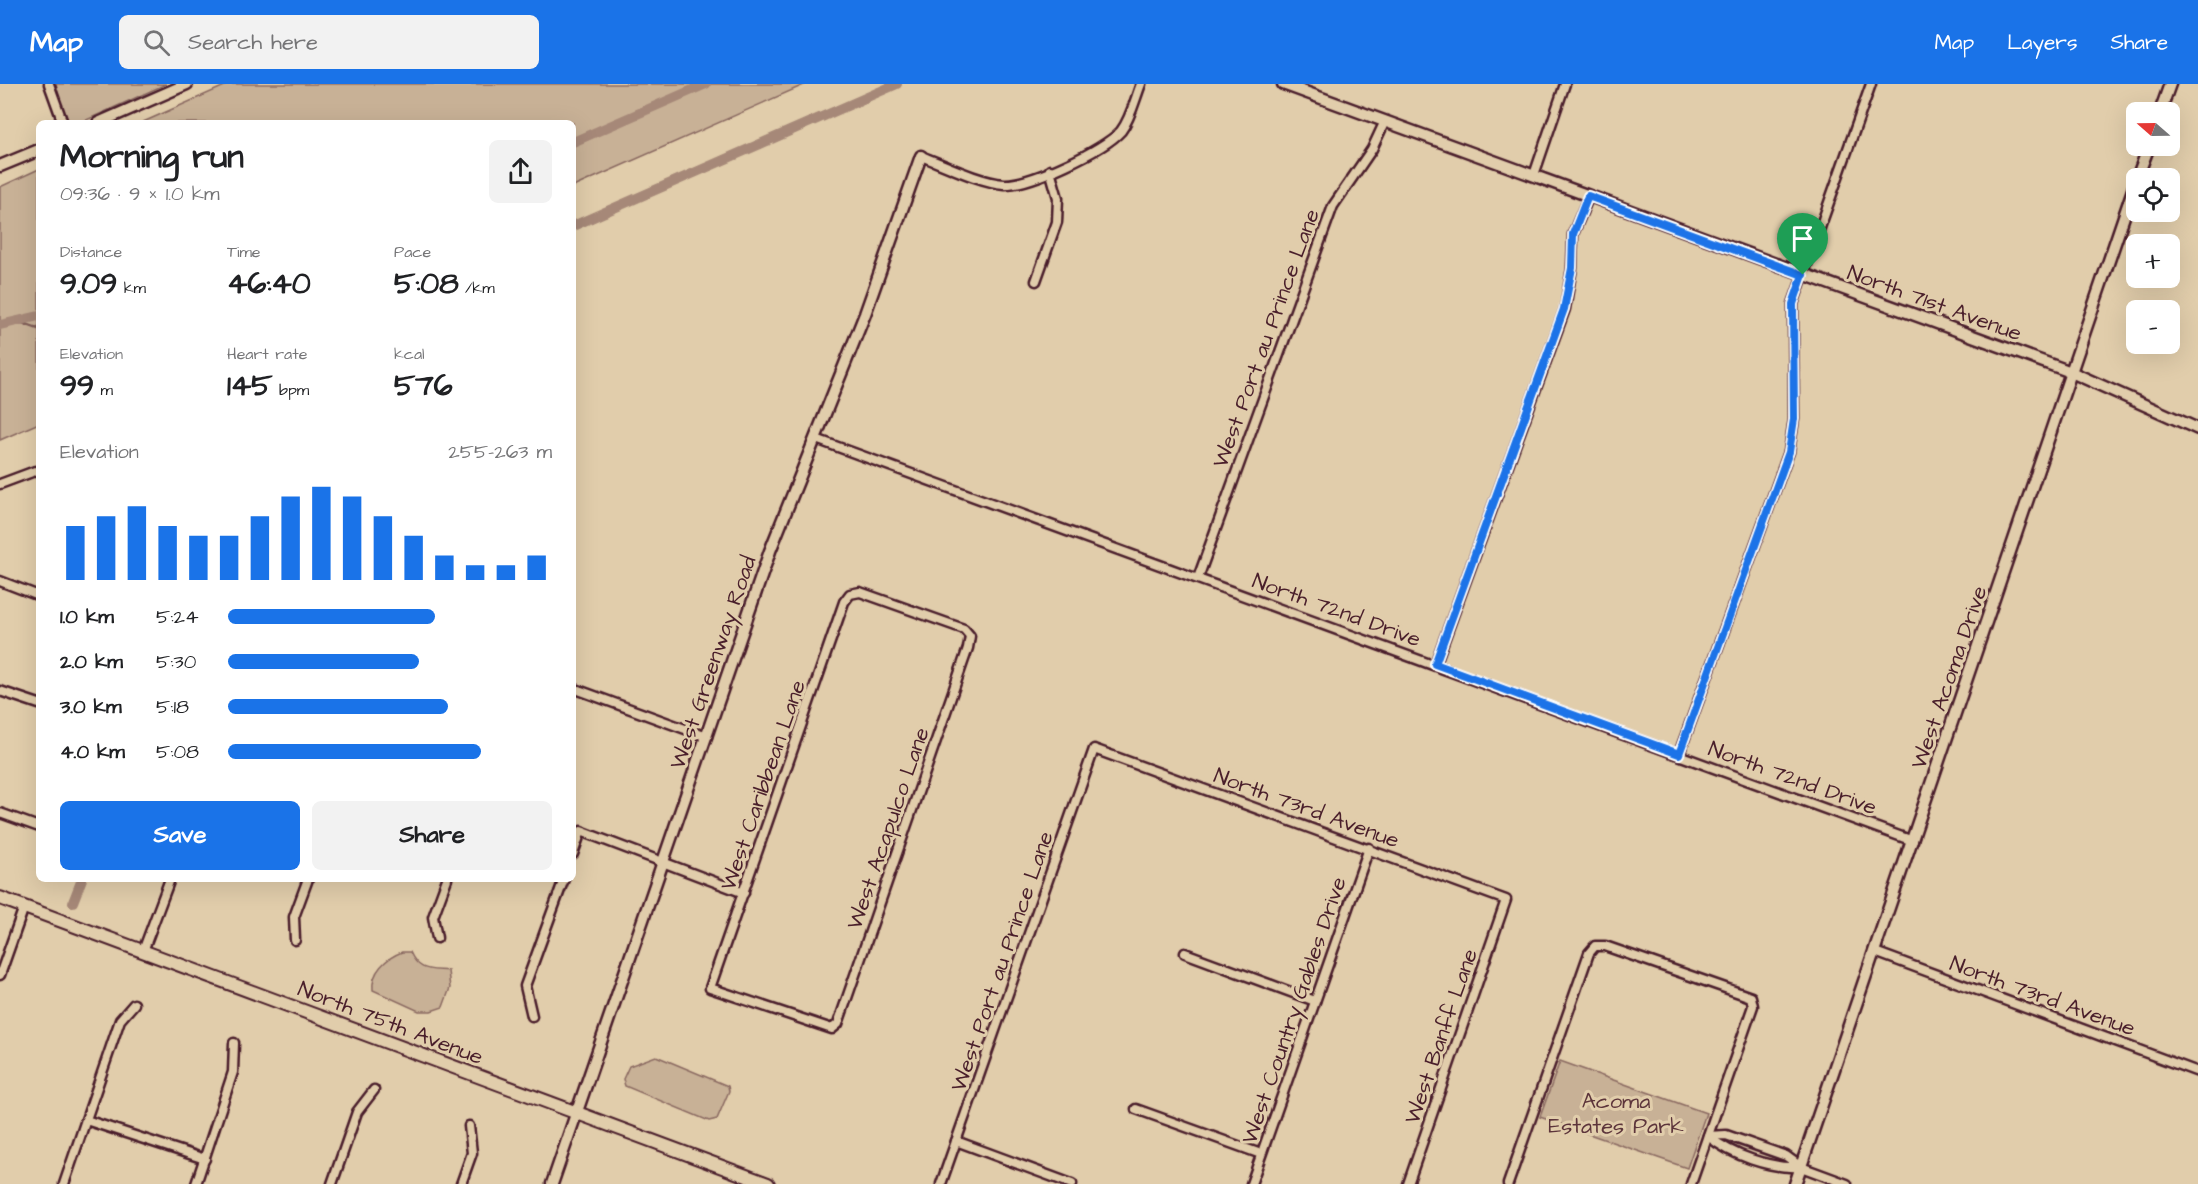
<!DOCTYPE html>
<html lang="en">
<head>
<meta charset="utf-8">
<style>
	body { margin:0; font-family:"Architects Daughter",sans-serif; background:#f2f2f2; color:#202124; height:100vh; display:flex; flex-direction:column; font-size:22px; white-space:nowrap }
	* { box-sizing:border-box; margin:0 }
	p { font-size:20px; color:#757577 }
	.icon { flex:none; width:33px; height:33px; fill:none; stroke:currentColor; stroke-width:2; stroke-linecap:round; stroke-linejoin:round }
	.map { position:relative; flex:1; overflow:hidden }
	.side { position:absolute; left:36px; top:36px; width:540px; height:762px; display:flex; flex-direction:column; background:#fff; border-radius:9px; box-shadow:0 6px 24px #0002 }
	.side>* { flex:none }
	.needle { width:39px; rotate:290deg }
	.buttons { position:absolute; left:2126px; top:18px; display:grid; gap:12px }
	.buttons a { display:grid; place-items:center; width:54px; height:54px; border-radius:9px; background:#fff; box-shadow:0 6px 24px #0002; font-size:30px }
	.pin { position:absolute; display:grid; place-items:center; width:51px; height:51px; color:#fff; margin:-62px -26px; border-radius:50% 50% 50% 0; rotate:-45deg; box-shadow:0 0 6px #0007 }
	.pin .icon { rotate:45deg }
	.round { display:grid; place-items:center; flex:none; width:63px; height:63px; border-radius:9px; background:#f2f2f2 }
	.head { display:flex; align-items:center; justify-content:space-between; height:102px; padding:0 24px }
	h1 { font-size:33px; font-weight:800; line-height:45px }
	.metrics { display:grid; grid-template-columns:repeat(3,1fr); gap:9px; height:102px; padding:6px 24px }
	.metrics div { display:grid; align-content:center }
	.metrics b { font-size:30px; font-weight:800 }
	.metrics small { font-size:16px; font-weight:400 }
	.metrics p { font-size:16px }
	.chart { height:168px; padding:12px 24px }
	.chart p { display:flex; justify-content:space-between }
	.chart svg { width:100%; height:108px; margin-top:6px; stroke:#1a73e8; stroke-width:6 }
	.action { display:flex; gap:12px; margin-top:auto; padding:12px 24px }
	.action a { flex:1; height:69px; border-radius:9px; background:#1a73e8; color:#fff; font-size:24px; font-weight:800; line-height:69px; text-align:center }
	.action a+a { background:#f2f2f2; color:#202124 }
	ul { padding:0 24px; list-style:none; font-size:20px }
	li { display:grid; grid-template-columns:96px 72px 1fr; align-items:center; height:45px }
	li i { height:15px; border-radius:8px; background:#1a73e8 }
	header { display:flex; align-items:center; gap:36px; box-sizing:border-box; height:84px; padding:0 30px; background:#1a73e8; color:#fff }
	header strong { font-size:28px }
	nav { display:flex; gap:33px; margin-inline-start:auto; font-size:21px }
	.search { width:420px; height:54px; background:#f2f2f2; display:flex; align-items:center; gap:15px; box-sizing:border-box; padding:0 21px; border-radius:9px; color:#757577; font-size:22px }
	.map>svg:first-child { display:block }
	.green { fill:#c8b196; stroke:#896860; stroke-width:1.5 }
	.lines { fill:none; stroke-linecap:round; stroke-linejoin:round }
	.stream { stroke:#815e59; stroke-width:3 }
	.canal { stroke:#a68878; stroke-width:10 }
	.minor-casing { stroke:#4a1f2b; stroke-width:13 }
	.tertiary-casing { stroke:#4a1f2b; stroke-width:15 }
	.secondary-casing { stroke:#4a1f2b; stroke-width:16 }
	.minor { stroke:#e1cdab; stroke-width:8 }
	.tertiary { stroke:#e1cdab; stroke-width:10 }
	.secondary { stroke:#e1cdab; stroke-width:12 }
	.route-casing { stroke:#fff; stroke-width:12 }
	.route { stroke:#1a73e8; stroke-width:8 }
	.labels { text-anchor:middle; stroke-width:6; stroke-linejoin:round; paint-order:stroke }
	.street-label { font-size:22px; fill:#4a1f2b; stroke:#e1cdab }
	.park-label { font-size:22px; fill:#5d353b; stroke:#e1cdab }
</style>
</head>
<body>
<header>
<strong>Map</strong>
<div class="search"><svg class="icon" aria-label="search" viewBox="0 0 24 24"><circle cx="10" cy="10" r="6"/><path d="M15 15l6 6"/></svg>Search here</div>
<nav><a>Map</a><a>Layers</a><a>Share</a></nav>
</header>
<div class="map">
<svg width="2198" height="1100" viewBox="0 0 2198 1100">
	<rect width="100%" height="100%" fill="#e1cdab"/>
	<filter id="ink" filterUnits="userSpaceOnUse"><feTurbulence type="fractalNoise" baseFrequency=".0167" numOctaves="2"/><feDisplacementMap in="SourceGraphic" scale="12" xChannelSelector="R" yChannelSelector="G"/><feConvolveMatrix kernelMatrix="1 2 1 2 8 2 1 2 1" color-interpolation-filters="sRGB"/></filter>
	<g filter="url(#ink)">
		<g class="green">
			<path d="M 56,0 L 166,0 L 80,39 L 69,38 C 60,26 59,14 56,0 Z"/>
			<path d="M 229,0 L 806,0 L 573,103 L 573,39 L 141,39 Z"/>
			<path d="M 39,85 L 39,339 L 0,356 L 0,103 Z"/>
			<path d="M 402,868 L 410,868 C 419,888 430,885 448,887 L 450,904 L 443,923 L 431,927 L 419,927 L 373,906 C 371,888 386,874 402,868 Z"/>
			<path d="M 656,972 L 728,1002 L 729,1007 L 717,1035 L 709,1037 L 625,1002 L 623,995 L 629,982 Z"/>
			<path d="M 1560,977 L 1706,1029 L 1687,1084 L 1540,1033 Z"/>
		</g>
		<g class="lines">
			<path class="stream" d="M 20,238 L 39,245"/>
			<g class="canal">
				<path d="M 573,58 L 706,0"/>
				<path d="M 573,142 L 897,0"/>
				<path d="M 0,241 L 39,232"/>
				<path d="M 73,818 L 82,795"/>
			</g>
			<defs>
				<g id="minor">
					<path d="M 49,0 L 63,39"/>
					<path d="M 921,72 C 945,81 979,98 1004,100 C 1030,101 1104,66 1121,47 C 1131,34 1135,15 1141,0"/>
					<path d="M 1534,91 L 1565,0"/>
					<path d="M 1036,197 L 1057,138 L 1058,114 L 1050,86"/>
					<path d="M 816,355 L 1913,757"/>
					<path d="M 0,400 L 35,387 L 39,389"/>
					<path d="M 1198,494 L 1333,122 L 1372,65 L 1385,37"/>
					<path d="M 0,497 L 39,512"/>
					<path d="M 860,508 L 964,545 L 970,552 L 968,564 L 838,940 L 832,945 L 710,904 L 844,518 L 850,510 Z"/>
					<path d="M 1435,581 L 1565,225 L 1572,184 L 1573,150 L 1589,112"/>
					<path d="M 573,604 L 707,653"/>
					<path d="M 0,607 L 39,620"/>
					<path d="M 1679,670 L 1789,368 L 1794,335 L 1793,220 L 1871,0"/>
					<path d="M 0,729 L 39,743"/>
					<path d="M 573,770 L 581,747 L 744,809"/>
					<path d="M 437,854 L 433,833 L 447,795"/>
					<path d="M 295,856 L 294,833 L 308,795"/>
					<path d="M 143,867 L 170,795"/>
					<path d="M 1875,868 L 2198,988"/>
					<path d="M 1185,869 L 1315,917"/>
					<path d="M 0,891 L 24,823"/>
					<path d="M 532,932 L 525,902 L 564,795"/>
					<path d="M 1136,1025 L 1261,1070"/>
					<path d="M 86,1036 L 205,1075"/>
					<path d="M 1708,1052 L 1726,1051 L 1786,1072 L 1801,1083 L 1847,1100"/>
					<path d="M 1708,1052 C 1731,1071 1770,1085 1801,1083"/>
					<path d="M 956,1057 L 1072,1100"/>
					<path d="M 64,1100 L 120,936 L 134,920"/>
					<path d="M 196,1100 L 233,988 L 234,959"/>
					<path d="M 332,1100 L 357,1028 L 374,1006"/>
					<path d="M 461,1100 L 472,1069 L 469,1042"/>
					<path d="M 941,1100 L 1094,665 L 1506,816 L 1408,1100"/>
					<path d="M 1251,1100 L 1369,764"/>
					<path d="M 1508,1100 L 1589,869 L 1595,862 L 1605,862 L 1751,913 L 1753,922 L 1691,1100"/>
				</g>
				<g id="tertiary">
					<path d="M 1283,0 L 2071,288 L 2198,345"/>
					<path d="M 2160,28 L 2170,0"/>
					<path d="M 98,39 L 187,0"/>
					<path d="M 0,82 L 39,66"/>
					<path d="M 2137,94 L 2149,62"/>
					<path d="M 552,1100 L 770,467 L 865,230 L 921,72"/>
					<path d="M 1795,1100 L 2136,97"/>
				</g>
				<path id="secondary" d="M 0,814 L 768,1100"/>
			</defs>
			<use href="#minor" class="minor-casing"/>
			<use href="#tertiary" class="tertiary-casing"/>
			<use href="#secondary" class="secondary-casing"/>
			<use href="#minor" class="minor"/>
			<use href="#tertiary" class="tertiary"/>
			<use href="#secondary" class="secondary"/>
		</g>
	</g>
	<g class="lines" filter="url(#ink)">
		<defs>
			<path id="route" d="M 1588,112 L 1803,191 L 1793,220 L 1794,335 L 1789,368 L 1679,670 L 1435,580 L 1564,225 L 1572,184 L 1573,150 Z"/>
		</defs>
		<use href="#route" class="route-casing"/>
		<use href="#route" class="route"/>
	</g>
	<g class="labels">
		<g class="street-label">
			<text transform="translate(1935 218) rotate(20)" y="8">North 71st Avenue</text>
			<text transform="translate(1265 254) rotate(-70)" y="8">West Port au Prince Lane</text>
			<text transform="translate(1337 525) rotate(20)" y="8">North 72nd Drive</text>
			<text transform="translate(712 578) rotate(-71)" y="8">West Greenway Road</text>
			<text transform="translate(1948 593) rotate(-71)" y="8">West Acoma Drive</text>
			<text transform="translate(1793 693) rotate(20)" y="8">North 72nd Drive</text>
			<text transform="translate(762 701) rotate(-71)" y="8">West Caribbean Lane</text>
			<text transform="translate(1307 723) rotate(20)" y="8">North 73rd Avenue</text>
			<text transform="translate(887 744) rotate(-71)" y="8">West Acapulco Lane</text>
			<text transform="translate(1001 877) rotate(-71)" y="8">West Port au Prince Lane</text>
			<text transform="translate(2043 911) rotate(20)" y="8">North 73rd Avenue</text>
			<text transform="translate(1293 926) rotate(-71)" y="8">West Country Gables Drive</text>
			<text transform="translate(391 938) rotate(21)" y="8">North 75th Avenue</text>
			<text transform="translate(1440 952) rotate(-71)" y="8">West Banff Lane</text>
		</g>
		<g class="park-label">
			<text x="1616" y="1024">Acoma<tspan x="1616" dy="25">Estates Park</tspan></text>
		</g>
	</g>
</svg>
<div class="buttons">
<a><svg class="needle" viewBox="-14 -14 28 28"><path d="M0-13l5 13h-10z" fill="#e53935"/><path d="M0 13l5-13h-10z" fill="#757577"/></svg></a>
<a><svg class="icon" aria-label="locate" viewBox="0 0 24 24"><circle cx="12" cy="12" r="6"/><path d="M12 2v4M12 18v4M2 12h4M18 12h4"/></svg></a>
<a>+</a>
<a>−</a>
</div>
<div class="pin" style="left:1803px;top:191px;background:#1e9e55"><svg class="icon" aria-label="arrive" viewBox="0 0 24 24"><path d="M6 21V4h12l-3 4 3 4H6"/></svg></div>
<section class="side">
<div class="head"><div><h1>Morning run</h1><p>09:36 · 9 × 1.0 km</p></div><a class="round"><svg class="icon" aria-label="share" viewBox="0 0 24 24"><path d="M12 15V3M7 8l5-5 5 5M5 13v7h14v-7"/></svg></a></div>
<div class="metrics">
<div><p>Distance</p><b>9.09<small> km</small></b></div>
<div><p>Time</p><b>46:40</b></div>
<div><p>Pace</p><b>5:08<small> /km</small></b></div>
</div>
<div class="metrics">
<div><p>Elevation</p><b>99<small> m</small></b></div>
<div><p>Heart rate</p><b>145<small> bpm</small></b></div>
<div><p>kcal</p><b>576</b></div>
</div>
<div class="chart"><p><span>Elevation</span>255–263 m</p>
<svg viewBox="0 0 160 44" preserveAspectRatio="none"><path d="M5 44V22M15 44V18M25 44V14M35 44V22M45 44V26M55 44V26M65 44V18M75 44V10M85 44V6M95 44V10M105 44V18M115 44V26M125 44V34M135 44V38M145 44V38M155 44V34"/></svg>
</div>
<ul>
<li><b>1.0 km</b>5:24<i style="width:64%"></i></li>
<li><b>2.0 km</b>5:30<i style="width:59%"></i></li>
<li><b>3.0 km</b>5:18<i style="width:68%"></i></li>
<li><b>4.0 km</b>5:08<i style="width:78%"></i></li>
</ul>
<div class="action"><a>Save</a><a>Share</a></div>
</section>
</div>
</body>
</html>
